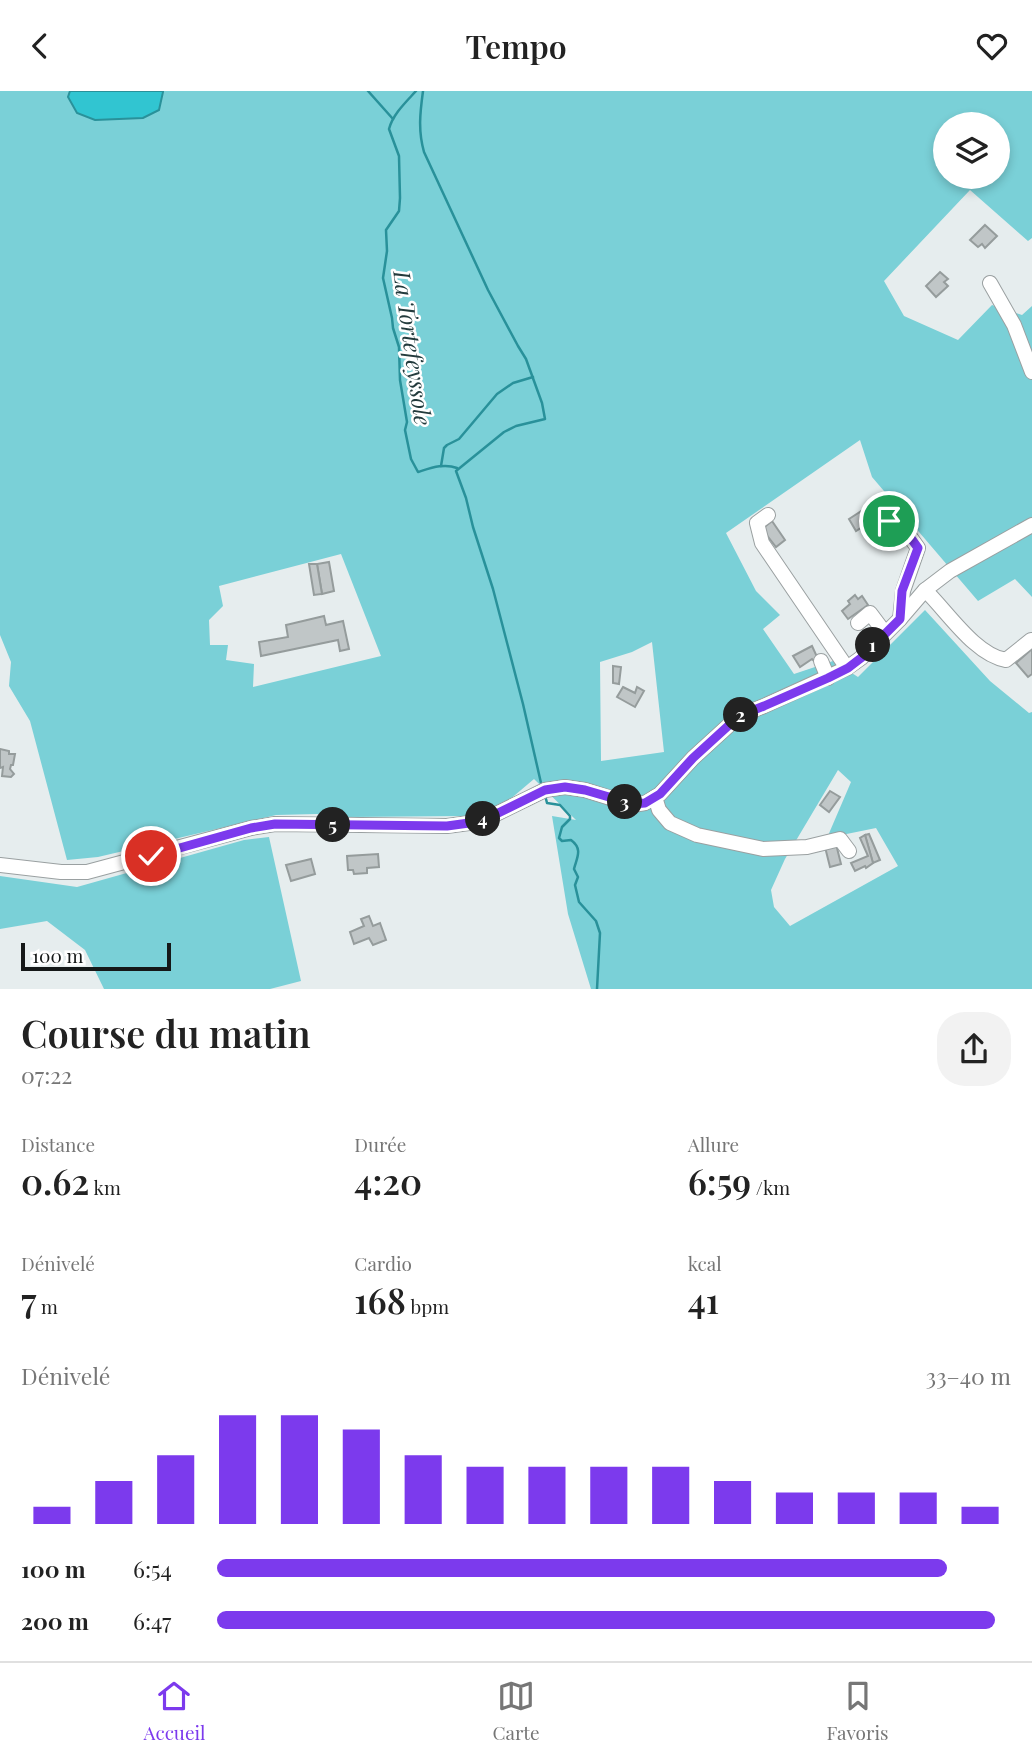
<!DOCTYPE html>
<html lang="fr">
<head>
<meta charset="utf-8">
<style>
	body { margin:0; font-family:"Playfair Display",serif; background:#f2f2f2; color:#222; height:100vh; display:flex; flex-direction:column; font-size:26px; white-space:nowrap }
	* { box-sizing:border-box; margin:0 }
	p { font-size:23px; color:#767676 }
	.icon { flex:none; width:38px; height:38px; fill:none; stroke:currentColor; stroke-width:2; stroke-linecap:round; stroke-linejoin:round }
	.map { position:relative; height:898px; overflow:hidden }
	.drawer { display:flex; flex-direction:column; background:#fff; flex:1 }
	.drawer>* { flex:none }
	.buttons { position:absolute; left:933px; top:21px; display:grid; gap:14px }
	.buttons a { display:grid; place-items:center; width:77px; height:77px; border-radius:50%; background:#fff; box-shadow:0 4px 10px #0003; font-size:35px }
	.scale { position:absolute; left:21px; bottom:18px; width:150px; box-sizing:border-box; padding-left:7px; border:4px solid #151818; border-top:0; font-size:19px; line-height:24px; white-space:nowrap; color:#151818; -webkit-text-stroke:5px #fff; paint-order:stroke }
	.pin { position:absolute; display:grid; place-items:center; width:60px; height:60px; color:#fff; margin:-30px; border:4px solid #fff; border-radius:50%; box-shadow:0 2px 7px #0007 }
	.km { position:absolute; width:35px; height:35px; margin:-18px; border-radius:50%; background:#222; color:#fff; font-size:19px; line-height:35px; text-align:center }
	.round { display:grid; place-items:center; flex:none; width:74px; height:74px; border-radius:28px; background:#f2f2f2 }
	.summary { display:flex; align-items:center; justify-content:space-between; height:119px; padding:0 21px }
	h1 { font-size:38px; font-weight:600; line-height:52px }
	.metrics { display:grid; grid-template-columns:repeat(3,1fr); gap:10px; height:119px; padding:7px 21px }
	.metrics div { display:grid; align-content:center }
	.metrics b { font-size:35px; font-weight:600 }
	.metrics small { font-size:19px; font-weight:400 }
	.metrics p { font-size:19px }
	.chart { height:196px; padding:14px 21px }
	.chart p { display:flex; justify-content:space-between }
	.chart svg { width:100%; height:126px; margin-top:7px; stroke:#7c3aed; stroke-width:6 }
	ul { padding:0 21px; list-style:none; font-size:23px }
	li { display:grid; grid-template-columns:112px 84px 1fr; align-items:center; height:52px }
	li i { height:18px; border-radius:9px; background:#7c3aed }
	header { display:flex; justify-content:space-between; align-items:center; height:91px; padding:0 21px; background:#fff; font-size:32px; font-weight:600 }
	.tab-bar { display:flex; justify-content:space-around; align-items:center; height:98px; border-top:2px solid #e0e0e0; background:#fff; font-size:19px; color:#767676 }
	.tab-bar a { display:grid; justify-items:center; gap:4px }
	.tab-bar .on { color:#7c3aed }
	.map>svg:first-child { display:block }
	.green { fill:#7ad0d7; fill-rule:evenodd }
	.water { fill:#31c5d1; stroke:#29919a; stroke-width:2 }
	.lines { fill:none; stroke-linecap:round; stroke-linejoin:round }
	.stream { stroke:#29919a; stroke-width:2.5 }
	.building { fill:#c0c6c7; stroke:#959c9c; stroke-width:2 }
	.minor-casing { stroke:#9aa0a1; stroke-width:16 }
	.minor { stroke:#fff; stroke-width:14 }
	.route-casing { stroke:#fff; stroke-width:14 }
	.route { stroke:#7c3aed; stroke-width:9 }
	.labels { text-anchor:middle; stroke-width:5; stroke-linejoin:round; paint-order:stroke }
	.water-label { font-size:23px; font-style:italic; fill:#233b3d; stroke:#fff }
</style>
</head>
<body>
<header><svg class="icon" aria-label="back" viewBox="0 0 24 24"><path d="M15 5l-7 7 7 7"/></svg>Tempo<svg class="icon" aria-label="heart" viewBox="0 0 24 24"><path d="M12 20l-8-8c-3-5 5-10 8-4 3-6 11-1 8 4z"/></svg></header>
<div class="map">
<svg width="1032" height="898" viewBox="0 0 1032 898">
	<rect width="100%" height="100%" fill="#e6edee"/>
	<g class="green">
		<path d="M 0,0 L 1032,0 L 1032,147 L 1028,150 L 970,99 L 884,190 L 904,225 L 958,249 L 992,214 L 1022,224 L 1032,215 L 1032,506 L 1015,488 L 978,510 L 872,386 L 860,349 L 726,442 L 756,500 L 780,524 L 763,538 L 794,583 L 833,570 L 858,586 L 925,519 L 990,590 L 1029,622 L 1032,621 L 1032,898 L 591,898 L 568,823 L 552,725 L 576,729 L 534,688 L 508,710 L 497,716 L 465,725 L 349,726 L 317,723 L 276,724 L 98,766 L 67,769 L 30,630 L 9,595 L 11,571 L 0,544 ZM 945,33 L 998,33 L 998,86 L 945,86 ZM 341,463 L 381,565 L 253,596 L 254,573 L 226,569 L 228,554 L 210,554 L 209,529 L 223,515 L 219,495 ZM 652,551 L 664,661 L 601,670 L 600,571 L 632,561 ZM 838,679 L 851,691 L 827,747 L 876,737 L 898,775 L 790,835 L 774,816 L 771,799 L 785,768 Z"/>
		<path d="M 269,746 L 301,890 L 270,898 L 104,898 L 85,859 L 47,830 L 0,838 L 0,785 L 77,796 L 244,749 Z"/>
	</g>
	<path class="water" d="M 70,0 L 163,0 L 163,1 L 159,19 L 143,27 L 95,29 L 77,22 L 68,6 Z"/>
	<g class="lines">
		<g class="stream">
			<path d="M 368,0 L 393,28"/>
			<path d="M 416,0 C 406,11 393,23 389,38 L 399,65 L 400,107 L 399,120 L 386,139 L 387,160 L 383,187 L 392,227 L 393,237 L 399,256 L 400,289 L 407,331 L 405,339 L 411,368 L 418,381 C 431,377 444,372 457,377"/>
			<path d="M 423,0 C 420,22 418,40 424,61 L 488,199 L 518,255 L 526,268 L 542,312 L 545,328 L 516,335 L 504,341 L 456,380 L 466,407 L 473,436 L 493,498 L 523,613 L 541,692"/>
			<path d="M 441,375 L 444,357 L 447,354 L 459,348 L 497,303 L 513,292 L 533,286"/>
			<path d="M 546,708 L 547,712 L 560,714 L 570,725 L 570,728 L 562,736 L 559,747 L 562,750 L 571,749 C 583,758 577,766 574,778 L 578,786 L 575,794 L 579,811 L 596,830 L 600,842 L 597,898"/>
		</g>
	</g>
	<g class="building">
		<path d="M 985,134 L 997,145 L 985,157 L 982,153 L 978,156 L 970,149 Z"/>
		<path d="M 940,181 L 948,188 L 944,191 L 948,195 L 936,206 L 926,195 Z"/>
		<path d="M 863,419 L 870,431 L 856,440 L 849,428 Z"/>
		<path d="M 772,430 L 785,449 L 776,456 L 762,438 Z"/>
		<path d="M 329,471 L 334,500 L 322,503 L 317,473 Z"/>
		<path d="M 309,473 L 317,473 L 322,503 L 314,504 Z"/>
		<path d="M 855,504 L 858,508 L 862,505 L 868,514 L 848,528 L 842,520 L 850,513 L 848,510 Z"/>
		<path d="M 324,525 L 326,534 L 343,530 L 349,558 L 340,560 L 338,549 L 261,565 L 259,551 L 288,546 L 286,534 Z"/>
		<path d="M 812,555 L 818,568 L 814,570 L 812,568 L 800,576 L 793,565 Z"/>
		<path d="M 1032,558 L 1032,583 L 1028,586 L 1016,572 Z"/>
		<path d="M 613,575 L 621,576 L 619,593 L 613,592 Z"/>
		<path d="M 623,596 L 635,602 L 637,596 L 644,600 L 635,616 L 617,606 Z"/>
		<path d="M 0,658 L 9,660 L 9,663 L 15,663 L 13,674 L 11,674 L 10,678 L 14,683 L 11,686 L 2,685 L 3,676 L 0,677 Z"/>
		<path d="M 830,700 L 840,706 L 829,721 L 820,714 Z"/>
		<path d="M 869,743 L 880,769 L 873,772 L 865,744 Z"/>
		<path d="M 865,744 L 873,772 L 866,777 L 865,775 L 855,780 L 851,772 L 868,765 L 860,747 Z"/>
		<path d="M 836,753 L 841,773 L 830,776 L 825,756 Z"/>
		<path d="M 378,763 L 379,776 L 367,777 L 367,782 L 354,783 L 353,779 L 348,779 L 347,765 Z"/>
		<path d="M 311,768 L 315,783 L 291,790 L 286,774 Z"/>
		<path d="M 369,825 L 373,835 L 380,832 L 386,849 L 373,854 L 369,847 L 354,853 L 350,841 L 364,835 L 361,828 Z"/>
	</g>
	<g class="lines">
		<defs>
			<g id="minor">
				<path d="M 990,192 L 1014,234 L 1032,281"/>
				<path d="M 768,424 L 757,432 L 762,452 L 847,577"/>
				<path d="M 874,441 L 889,431 L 905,439 L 918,457 L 903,500 L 900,528"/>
				<path d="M 925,499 C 947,520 975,564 1006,569 L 1031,549"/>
				<path d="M 858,532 L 870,522 L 885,542"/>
				<path d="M 821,570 L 828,587"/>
				<path d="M 655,706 L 659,719 L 670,732 L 697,744 L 763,758 L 807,756 L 840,748 L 849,760"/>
				<path d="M 0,774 L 61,781 L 87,781 L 251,737 L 275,733 L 447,735 L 469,732 L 490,726 L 545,699 L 565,696 L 585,699 L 633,714 L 645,712 L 660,703 L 693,667 L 739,625 L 764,615 L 847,577 L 861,567 L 900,528 L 925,499 L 950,480 L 1032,434"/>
			</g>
		</defs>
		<use href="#minor" class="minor-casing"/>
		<use href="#minor" class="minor"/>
	</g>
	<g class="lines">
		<defs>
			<path id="route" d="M 151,765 L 251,737 L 275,733 L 447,735 L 469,732 L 490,726 L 545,699 L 565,696 L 585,699 L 633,713 L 645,712 L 660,703 L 693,667 L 739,625 L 764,615 L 828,587 L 848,577 L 861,567 L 900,528 L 902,500 L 918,457 L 905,439 L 889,430"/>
		</defs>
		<use href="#route" class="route-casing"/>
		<use href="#route" class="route"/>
	</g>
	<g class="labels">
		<g class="water-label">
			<text transform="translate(412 257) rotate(82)" y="8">La Tortefeyssole</text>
		</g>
	</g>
</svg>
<div class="buttons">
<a><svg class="icon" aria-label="layers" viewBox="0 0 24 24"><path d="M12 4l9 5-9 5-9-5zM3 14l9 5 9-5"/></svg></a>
</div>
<div class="scale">100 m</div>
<div class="pin" style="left:889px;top:430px;background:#1e9e55"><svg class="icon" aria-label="arrive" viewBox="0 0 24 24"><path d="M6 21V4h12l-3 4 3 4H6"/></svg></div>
<div class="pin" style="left:151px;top:765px;background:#d93025"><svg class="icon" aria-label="check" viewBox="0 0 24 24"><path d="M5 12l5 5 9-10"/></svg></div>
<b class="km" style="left:873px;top:554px">1</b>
<b class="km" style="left:741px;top:624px">2</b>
<b class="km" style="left:625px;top:711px">3</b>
<b class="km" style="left:483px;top:728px">4</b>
<b class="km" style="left:333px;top:734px">5</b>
</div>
<section class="drawer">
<div class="summary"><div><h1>Course du matin</h1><p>07:22</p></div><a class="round"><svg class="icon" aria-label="share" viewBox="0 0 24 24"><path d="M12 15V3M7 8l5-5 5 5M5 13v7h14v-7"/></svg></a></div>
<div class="metrics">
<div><p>Distance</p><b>0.62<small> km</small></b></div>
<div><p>Durée</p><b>4:20</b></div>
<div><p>Allure</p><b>6:59<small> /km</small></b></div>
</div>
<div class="metrics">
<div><p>Dénivelé</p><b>7<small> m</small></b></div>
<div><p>Cardio</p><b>168<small> bpm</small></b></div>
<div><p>kcal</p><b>41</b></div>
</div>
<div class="chart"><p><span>Dénivelé</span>33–40 m</p>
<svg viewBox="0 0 160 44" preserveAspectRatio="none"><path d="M5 44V38M15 44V29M25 44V20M35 44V6M45 44V6M55 44V11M65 44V20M75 44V24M85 44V24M95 44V24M105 44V24M115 44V29M125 44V33M135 44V33M145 44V33M155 44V38"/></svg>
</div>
<ul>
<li><b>100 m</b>6:54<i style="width:92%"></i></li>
<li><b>200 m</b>6:47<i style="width:98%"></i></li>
</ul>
</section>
<nav class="tab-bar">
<a class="on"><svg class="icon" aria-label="home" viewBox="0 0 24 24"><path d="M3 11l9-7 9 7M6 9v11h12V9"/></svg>Accueil</a>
<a><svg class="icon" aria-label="map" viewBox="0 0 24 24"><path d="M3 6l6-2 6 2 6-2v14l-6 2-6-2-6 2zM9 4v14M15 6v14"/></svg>Carte</a>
<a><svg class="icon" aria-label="saved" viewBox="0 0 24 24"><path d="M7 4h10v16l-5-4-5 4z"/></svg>Favoris</a>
</nav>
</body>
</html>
